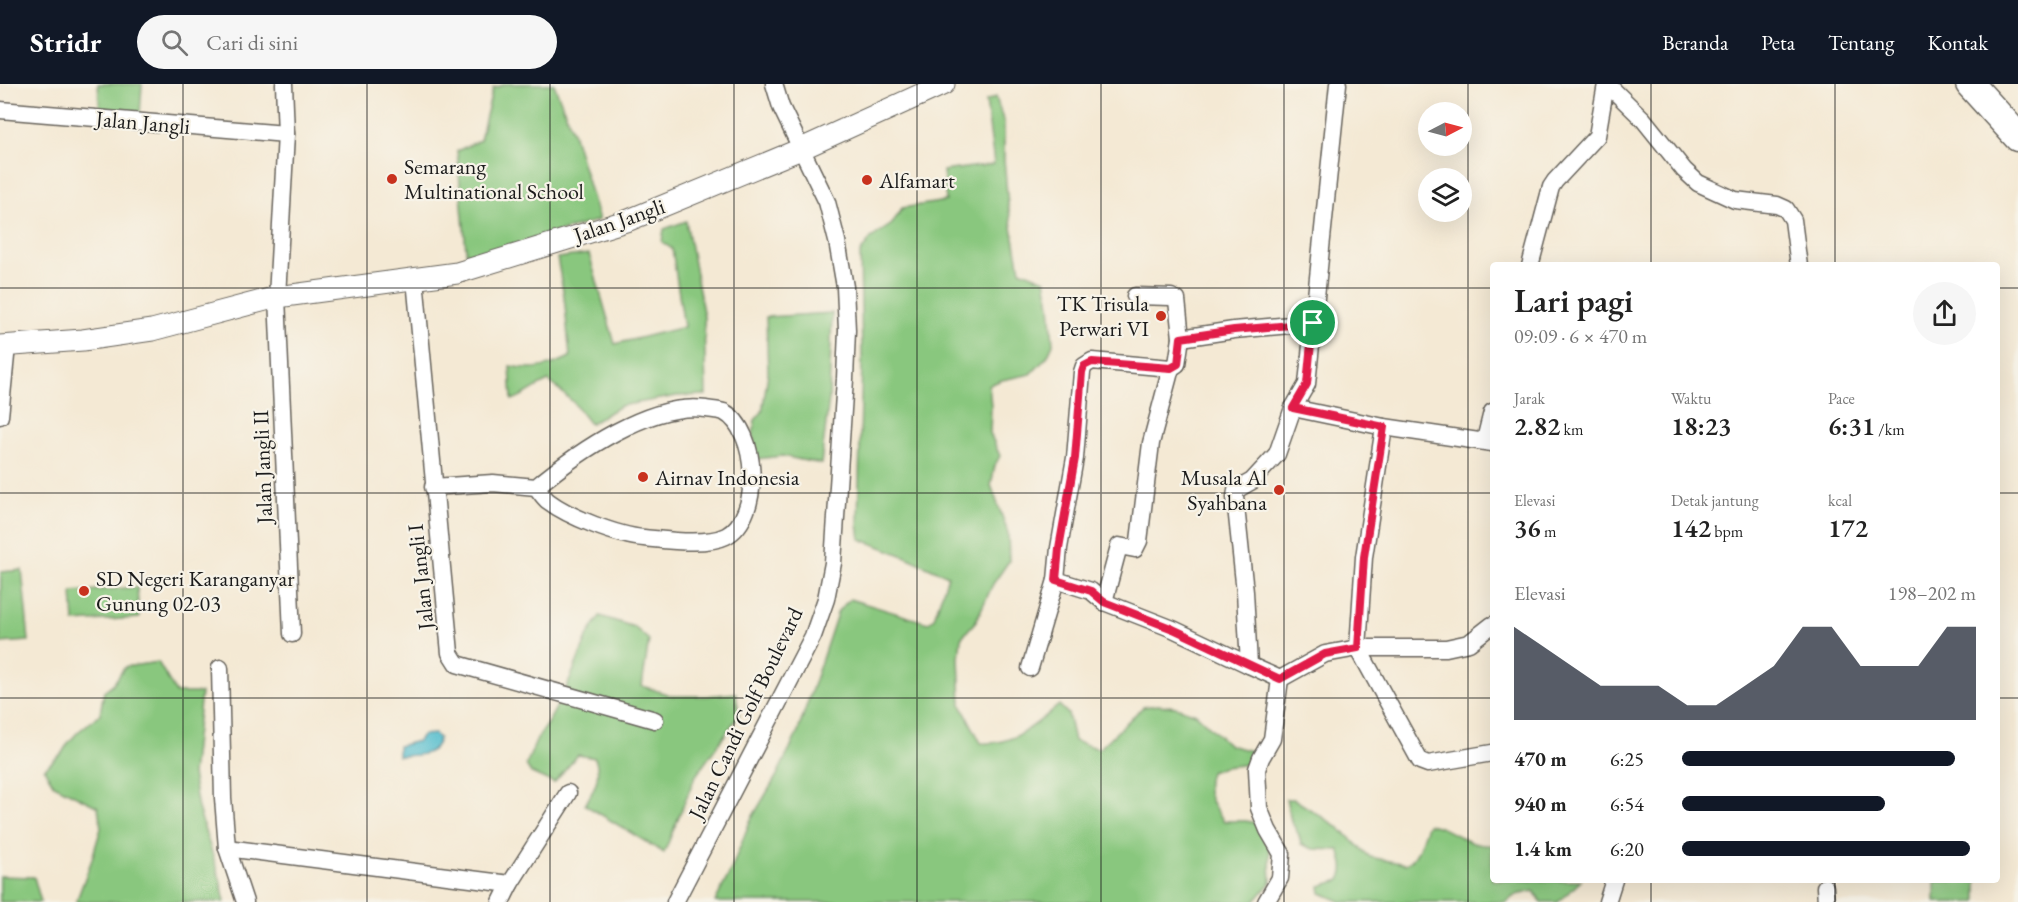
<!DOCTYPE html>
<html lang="id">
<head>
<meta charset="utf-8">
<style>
	body { margin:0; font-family:"EB Garamond",serif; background:#f6f6f6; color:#222; height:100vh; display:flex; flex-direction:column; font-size:22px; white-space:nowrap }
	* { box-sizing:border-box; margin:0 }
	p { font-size:20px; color:#767676 }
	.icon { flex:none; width:33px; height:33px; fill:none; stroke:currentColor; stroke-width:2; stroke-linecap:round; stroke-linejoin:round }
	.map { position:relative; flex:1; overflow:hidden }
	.details { position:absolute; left:1490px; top:178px; width:510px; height:621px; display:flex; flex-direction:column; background:#fff; border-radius:6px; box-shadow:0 6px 24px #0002 }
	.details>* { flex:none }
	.needle { width:39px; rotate:84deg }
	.tools { position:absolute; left:1418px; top:18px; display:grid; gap:12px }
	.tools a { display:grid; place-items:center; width:54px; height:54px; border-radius:50%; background:#fff; box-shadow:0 6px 24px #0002; font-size:30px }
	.pin { position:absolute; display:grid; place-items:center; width:51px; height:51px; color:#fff; margin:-26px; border:3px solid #fff; border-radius:50%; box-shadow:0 2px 6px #0007 }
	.round { display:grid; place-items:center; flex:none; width:63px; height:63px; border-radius:32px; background:#f6f6f6 }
	.headline { display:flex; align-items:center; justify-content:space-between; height:102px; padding:0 24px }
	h1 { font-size:33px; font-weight:600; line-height:45px }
	.figures { display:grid; grid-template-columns:repeat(3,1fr); gap:9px; height:102px; padding:6px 24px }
	.figures div { display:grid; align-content:center }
	.figures b { font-size:26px; font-weight:600 }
	.figures small { font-size:16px; font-weight:400 }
	.figures p { font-size:16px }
	.chart { height:168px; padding:12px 24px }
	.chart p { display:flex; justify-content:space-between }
	.chart svg { width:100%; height:108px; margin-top:6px; fill:#111827; opacity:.7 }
	ul { padding:0 24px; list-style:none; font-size:20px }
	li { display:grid; grid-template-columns:96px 72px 1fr; align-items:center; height:45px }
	li i { height:15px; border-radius:8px; background:#111827 }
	header { display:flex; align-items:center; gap:36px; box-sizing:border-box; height:84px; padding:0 30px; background:#111827; color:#fff }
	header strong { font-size:28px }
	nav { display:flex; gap:33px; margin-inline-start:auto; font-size:21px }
	.search { width:420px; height:54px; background:#f6f6f6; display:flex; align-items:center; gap:15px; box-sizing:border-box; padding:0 21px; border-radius:33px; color:#767676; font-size:22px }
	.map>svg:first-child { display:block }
	.green { fill:#89c77e; stroke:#52724d; stroke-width:1.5 }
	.water { fill:#52bdce; stroke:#376c75; stroke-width:1.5 }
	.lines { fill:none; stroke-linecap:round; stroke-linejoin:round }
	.minor-casing { stroke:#68645c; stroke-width:19 }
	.tertiary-casing { stroke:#68645c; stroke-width:23 }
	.trunk-casing { stroke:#68645c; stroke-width:31 }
	.minor { stroke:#fff; stroke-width:16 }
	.tertiary { stroke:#fff; stroke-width:21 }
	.trunk { stroke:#fff; stroke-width:28 }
	.route-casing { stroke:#fff; stroke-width:12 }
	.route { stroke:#e11d48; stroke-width:8 }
	.grid { fill:none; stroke:#1c1c1c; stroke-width:1.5; stroke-opacity:0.55 }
	.poi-dot { fill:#c8321e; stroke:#f7f3e8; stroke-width:2 }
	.labels { text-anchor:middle; stroke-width:4.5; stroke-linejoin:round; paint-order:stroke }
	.street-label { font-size:22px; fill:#1c1c1c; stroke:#f7f3e8 }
	.poi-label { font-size:22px; fill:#1c1c1c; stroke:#f7f3e8; text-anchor:start }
</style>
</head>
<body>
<header>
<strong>Stridr</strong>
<div class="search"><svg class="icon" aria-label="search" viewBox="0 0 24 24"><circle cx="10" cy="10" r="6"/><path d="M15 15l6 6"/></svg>Cari di sini</div>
<nav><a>Beranda</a><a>Peta</a><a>Tentang</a><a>Kontak</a></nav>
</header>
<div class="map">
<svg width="2018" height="818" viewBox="0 0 2018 818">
	<rect width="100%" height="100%" fill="#f7f3e8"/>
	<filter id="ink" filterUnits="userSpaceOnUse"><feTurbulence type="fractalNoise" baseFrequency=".0167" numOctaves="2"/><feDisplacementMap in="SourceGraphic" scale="12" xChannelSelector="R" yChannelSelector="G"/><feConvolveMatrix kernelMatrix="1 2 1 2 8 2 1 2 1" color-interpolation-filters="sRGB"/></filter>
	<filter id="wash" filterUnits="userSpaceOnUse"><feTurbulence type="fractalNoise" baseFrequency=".008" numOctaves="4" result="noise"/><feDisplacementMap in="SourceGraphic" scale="24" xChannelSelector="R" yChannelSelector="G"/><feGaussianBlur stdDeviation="1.35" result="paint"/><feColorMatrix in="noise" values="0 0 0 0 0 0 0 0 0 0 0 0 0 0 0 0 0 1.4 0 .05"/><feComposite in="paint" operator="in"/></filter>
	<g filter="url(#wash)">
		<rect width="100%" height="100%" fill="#f4e9d4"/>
		<g class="green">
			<path d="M 98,0 L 142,0 L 140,31 L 100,28 Z"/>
			<path d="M 507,0 L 554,0 L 573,48 L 599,136 L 513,161 L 467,177 L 457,67 L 480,56 L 493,4 Z"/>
			<path d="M 996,13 L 1004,39 L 1004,75 L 1008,121 L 1020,186 L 1045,196 L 1050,221 L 1053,260 L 1047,273 L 1031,290 L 1002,296 L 989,301 L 991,322 L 990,349 L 1000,372 L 995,381 L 991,401 L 1008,449 L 1009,477 L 993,500 L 976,537 L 961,554 L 959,574 L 961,621 L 981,659 C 1014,661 1035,641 1059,621 L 1068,630 L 1074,657 L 1099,665 L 1143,623 L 1158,621 L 1176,623 L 1196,630 L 1229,661 L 1255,668 L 1251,680 L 1224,683 L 1210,688 C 1203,708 1212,721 1224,737 L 1246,737 L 1267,741 L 1269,756 L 1271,798 L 1254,818 L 715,818 L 731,786 L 750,737 L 776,693 L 797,650 L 838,527 L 850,515 L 928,539 L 934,534 L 948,492 L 904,472 L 860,455 L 858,440 L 862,274 L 860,169 L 871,154 L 892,140 L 902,124 L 946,117 L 943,87 L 994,80 L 986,17 Z"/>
			<path d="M 686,137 L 704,233 L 706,311 L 677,312 L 620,322 L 590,340 L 573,318 L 549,297 C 535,302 527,311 512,316 L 510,282 C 533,287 549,283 570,273 L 564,212 L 557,174 L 589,170 L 615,260 L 684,243 L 672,165 L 662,158 L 664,145 Z"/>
			<path d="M 832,229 L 829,315 L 821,380 L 782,372 L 757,375 L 753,352 L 755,336 L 762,328 L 768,289 L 766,233 Z"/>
			<path d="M 22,486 L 29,557 L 0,559 L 1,488 Z"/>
			<path d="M 137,503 L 139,534 L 74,538 L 72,508 Z"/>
			<path d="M 600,532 L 634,543 L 649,556 L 642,602 L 673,612 L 705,612 L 736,609 L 739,631 L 695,693 L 664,769 L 585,721 C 594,705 602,693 595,674 L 578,671 L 554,699 L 531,689 L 526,681 L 537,655 L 550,635 L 566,605 L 588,551 Z"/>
			<path d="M 158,578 L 176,609 L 201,609 L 192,690 L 198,724 L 220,795 L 225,818 L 76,818 L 91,778 L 101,744 L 98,723 L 54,701 L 44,685 L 62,669 L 68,659 L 78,648 L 100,630 L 104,607 L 114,599 L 125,583 Z"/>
			<path d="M 1286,715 L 1294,715 L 1338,743 L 1370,773 L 1405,780 C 1420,775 1421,753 1428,740 C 1450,742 1467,764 1492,761 L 1492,796 L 1581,797 L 1558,818 L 1541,818 L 1534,807 L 1516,811 L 1506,818 L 1342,818 L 1321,809 L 1320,802 L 1340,796 C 1346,786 1343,778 1339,766 L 1313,765 L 1301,760 L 1299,751 L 1291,737 Z"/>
			<path d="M 0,792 L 34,793 L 41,818 L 0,818 Z"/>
			<rect x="1935" y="797" width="42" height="21"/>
		</g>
		<path class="water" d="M 434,650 L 439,654 C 435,674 414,671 398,672 L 398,662 L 418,657 L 422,651 Z"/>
	</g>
	<g filter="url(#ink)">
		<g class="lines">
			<defs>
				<g id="minor">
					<path d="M 284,0 L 286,50 L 277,213 L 292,550"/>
					<path d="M 1607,0 L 1643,35 L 1684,86 L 1698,99 L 1735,116 L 1777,121 L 1786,125 L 1793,136 L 1799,182"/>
					<path d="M 0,26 L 286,50"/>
					<path d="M 1530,182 L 1551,103 L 1555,97 L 1597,52 L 1606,0"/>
					<path d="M 415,195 L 450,569 L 457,580 L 655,636"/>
					<path d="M 1135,212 L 1171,213 L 1177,216 L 1181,254 L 1177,280 L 1171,284 L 1092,277 L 1084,282 L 1082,288 L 1075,374 L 1059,464 L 1056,496 L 1091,507 L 1104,518 L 1173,545 L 1249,581"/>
					<path d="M 1181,254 L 1234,246 L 1313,239"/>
					<path d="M 1293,324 L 1384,343 L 1492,359"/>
					<path d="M 0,332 L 7,262"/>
					<path d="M 1384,343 L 1364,473 L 1358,564 L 1420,677 L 1428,680 L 1492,669"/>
					<path d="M 1485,356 L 1492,328"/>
					<path d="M 433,403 L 493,399 L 536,403 C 577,369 650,317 706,325 C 711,326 719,326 724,328 C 758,346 763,432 726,452 C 706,462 666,456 644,454 C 618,452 569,433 548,417 C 543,413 540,407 536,403"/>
					<path d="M 1104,518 L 1119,462 L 1135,465 L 1139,457 L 1151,359 L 1171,284"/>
					<path d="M 220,584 L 223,714 L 227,764"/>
					<path d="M 1030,584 L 1056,496"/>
					<path d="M 1280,595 L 1249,581 L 1245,508 L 1235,413 L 1236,406 L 1252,397 L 1277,370 L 1293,324 L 1307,300 L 1338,0"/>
					<path d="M 1280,595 L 1325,570 L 1358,564 L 1446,564 L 1469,559 L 1492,541"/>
					<path d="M 1825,803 L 1826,818"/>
					<path d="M 245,818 L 227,764 L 510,800"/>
					<path d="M 501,818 L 510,800 L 568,709"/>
					<path d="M 675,818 L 813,552 L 826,515 L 833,479 L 845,295 L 847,246 L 845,203 L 837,157 L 827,118 L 781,23 L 774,0"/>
					<path d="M 1266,818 L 1280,794 L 1282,770 L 1268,746 L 1259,724 L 1257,685 L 1261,674 L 1272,655 L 1280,595"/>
					<path d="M 1607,818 L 1614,796"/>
				</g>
				<path id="tertiary" d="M 0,262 L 83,256 L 152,246 L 277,213 L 457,189 L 629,136 L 801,65 L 944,0"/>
				<path id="trunk" d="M 1970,0 L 2018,53"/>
			</defs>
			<use href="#minor" class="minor-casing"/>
			<use href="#tertiary" class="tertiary-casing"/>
			<use href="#trunk" class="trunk-casing"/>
			<use href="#minor" class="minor"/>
			<use href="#tertiary" class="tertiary"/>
			<use href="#trunk" class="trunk"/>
		</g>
	</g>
	<g class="lines" filter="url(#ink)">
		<defs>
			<path id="route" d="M 1313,239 L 1307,300 L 1293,324 L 1384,343 L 1364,473 L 1358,564 L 1325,570 L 1280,595 L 1173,545 L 1104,518 L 1091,507 L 1056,496 L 1059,464 L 1075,374 L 1082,288 L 1084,282 L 1092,278 L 1171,284 L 1178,280 L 1181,254 L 1234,246 Z"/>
		</defs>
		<use href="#route" class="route-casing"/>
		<use href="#route" class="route"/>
	</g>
	<path class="grid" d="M 183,0 L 183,818M 367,0 L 367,818M 550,0 L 550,818M 734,0 L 734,818M 917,0 L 917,818M 1101,0 L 1101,818M 1284,0 L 1284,818M 1468,0 L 1468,818M 1651,0 L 1651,182M 1835,0 L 1835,182M 0,204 L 1492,204M 1996,204 L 2018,204M 0,409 L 1492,409M 1996,409 L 2018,409M 0,614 L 1492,614M 1996,614 L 2018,614M 1651,796 L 1651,818M 1835,796 L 1835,818"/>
	<g class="poi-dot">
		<circle cx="392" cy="95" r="6"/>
		<circle cx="867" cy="96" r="6"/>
		<circle cx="1161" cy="232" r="6"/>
		<circle cx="643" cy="393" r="6"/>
		<circle cx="1279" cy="406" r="6"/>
		<circle cx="84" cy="507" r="6"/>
	</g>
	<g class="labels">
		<g class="street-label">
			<text transform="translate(143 38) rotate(5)" y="8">Jalan Jangli</text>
			<text transform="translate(619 136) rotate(-19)" y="8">Jalan Jangli</text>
			<text transform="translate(262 383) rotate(-92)" y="8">Jalan Jangli II</text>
			<text transform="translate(420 493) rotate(-96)" y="8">Jalan Jangli I</text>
			<text transform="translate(745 629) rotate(-64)" y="8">Jalan Candi Golf Boulevard</text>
		</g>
		<g class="poi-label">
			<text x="404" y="90">Semarang<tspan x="404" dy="25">Multinational School</tspan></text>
			<text x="879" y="104">Alfamart</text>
			<text x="1149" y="227" text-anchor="end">TK Trisula<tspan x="1149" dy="25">Perwari VI</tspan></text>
			<text x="655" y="401">Airnav Indonesia</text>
			<text x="1267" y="401" text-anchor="end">Musala Al<tspan x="1267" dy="25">Syahbana</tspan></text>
			<text x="96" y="502">SD Negeri Karanganyar<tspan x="96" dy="25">Gunung 02-03</tspan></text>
		</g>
	</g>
</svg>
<div class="tools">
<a><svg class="needle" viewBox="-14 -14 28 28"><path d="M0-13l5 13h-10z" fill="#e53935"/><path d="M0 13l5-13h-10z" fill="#767676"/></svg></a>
<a><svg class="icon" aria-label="layers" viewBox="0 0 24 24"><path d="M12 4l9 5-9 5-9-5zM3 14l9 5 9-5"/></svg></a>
</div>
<div class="pin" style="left:1313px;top:239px;background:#1e9e55"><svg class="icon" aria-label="arrive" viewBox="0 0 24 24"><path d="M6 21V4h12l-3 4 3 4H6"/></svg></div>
<section class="details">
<div class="headline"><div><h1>Lari pagi</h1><p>09:09 · 6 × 470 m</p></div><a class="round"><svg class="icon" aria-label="share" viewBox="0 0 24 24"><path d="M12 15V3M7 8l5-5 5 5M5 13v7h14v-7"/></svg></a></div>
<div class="figures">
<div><p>Jarak</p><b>2.82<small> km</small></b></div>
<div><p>Waktu</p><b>18:23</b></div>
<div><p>Pace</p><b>6:31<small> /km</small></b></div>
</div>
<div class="figures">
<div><p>Elevasi</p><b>36<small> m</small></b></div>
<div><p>Detak jantung</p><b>142<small> bpm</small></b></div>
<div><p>kcal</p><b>172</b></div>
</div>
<div class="chart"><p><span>Elevasi</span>198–202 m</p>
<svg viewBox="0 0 160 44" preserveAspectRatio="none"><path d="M0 44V6L10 14L20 22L30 30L40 30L50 30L60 38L70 38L80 30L90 22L100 6L110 6L120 22L130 22L140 22L150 6L160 6V44z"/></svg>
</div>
<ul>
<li><b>470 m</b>6:25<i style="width:93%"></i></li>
<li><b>940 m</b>6:54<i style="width:69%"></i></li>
<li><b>1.4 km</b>6:20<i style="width:98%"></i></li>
</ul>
</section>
</div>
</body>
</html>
